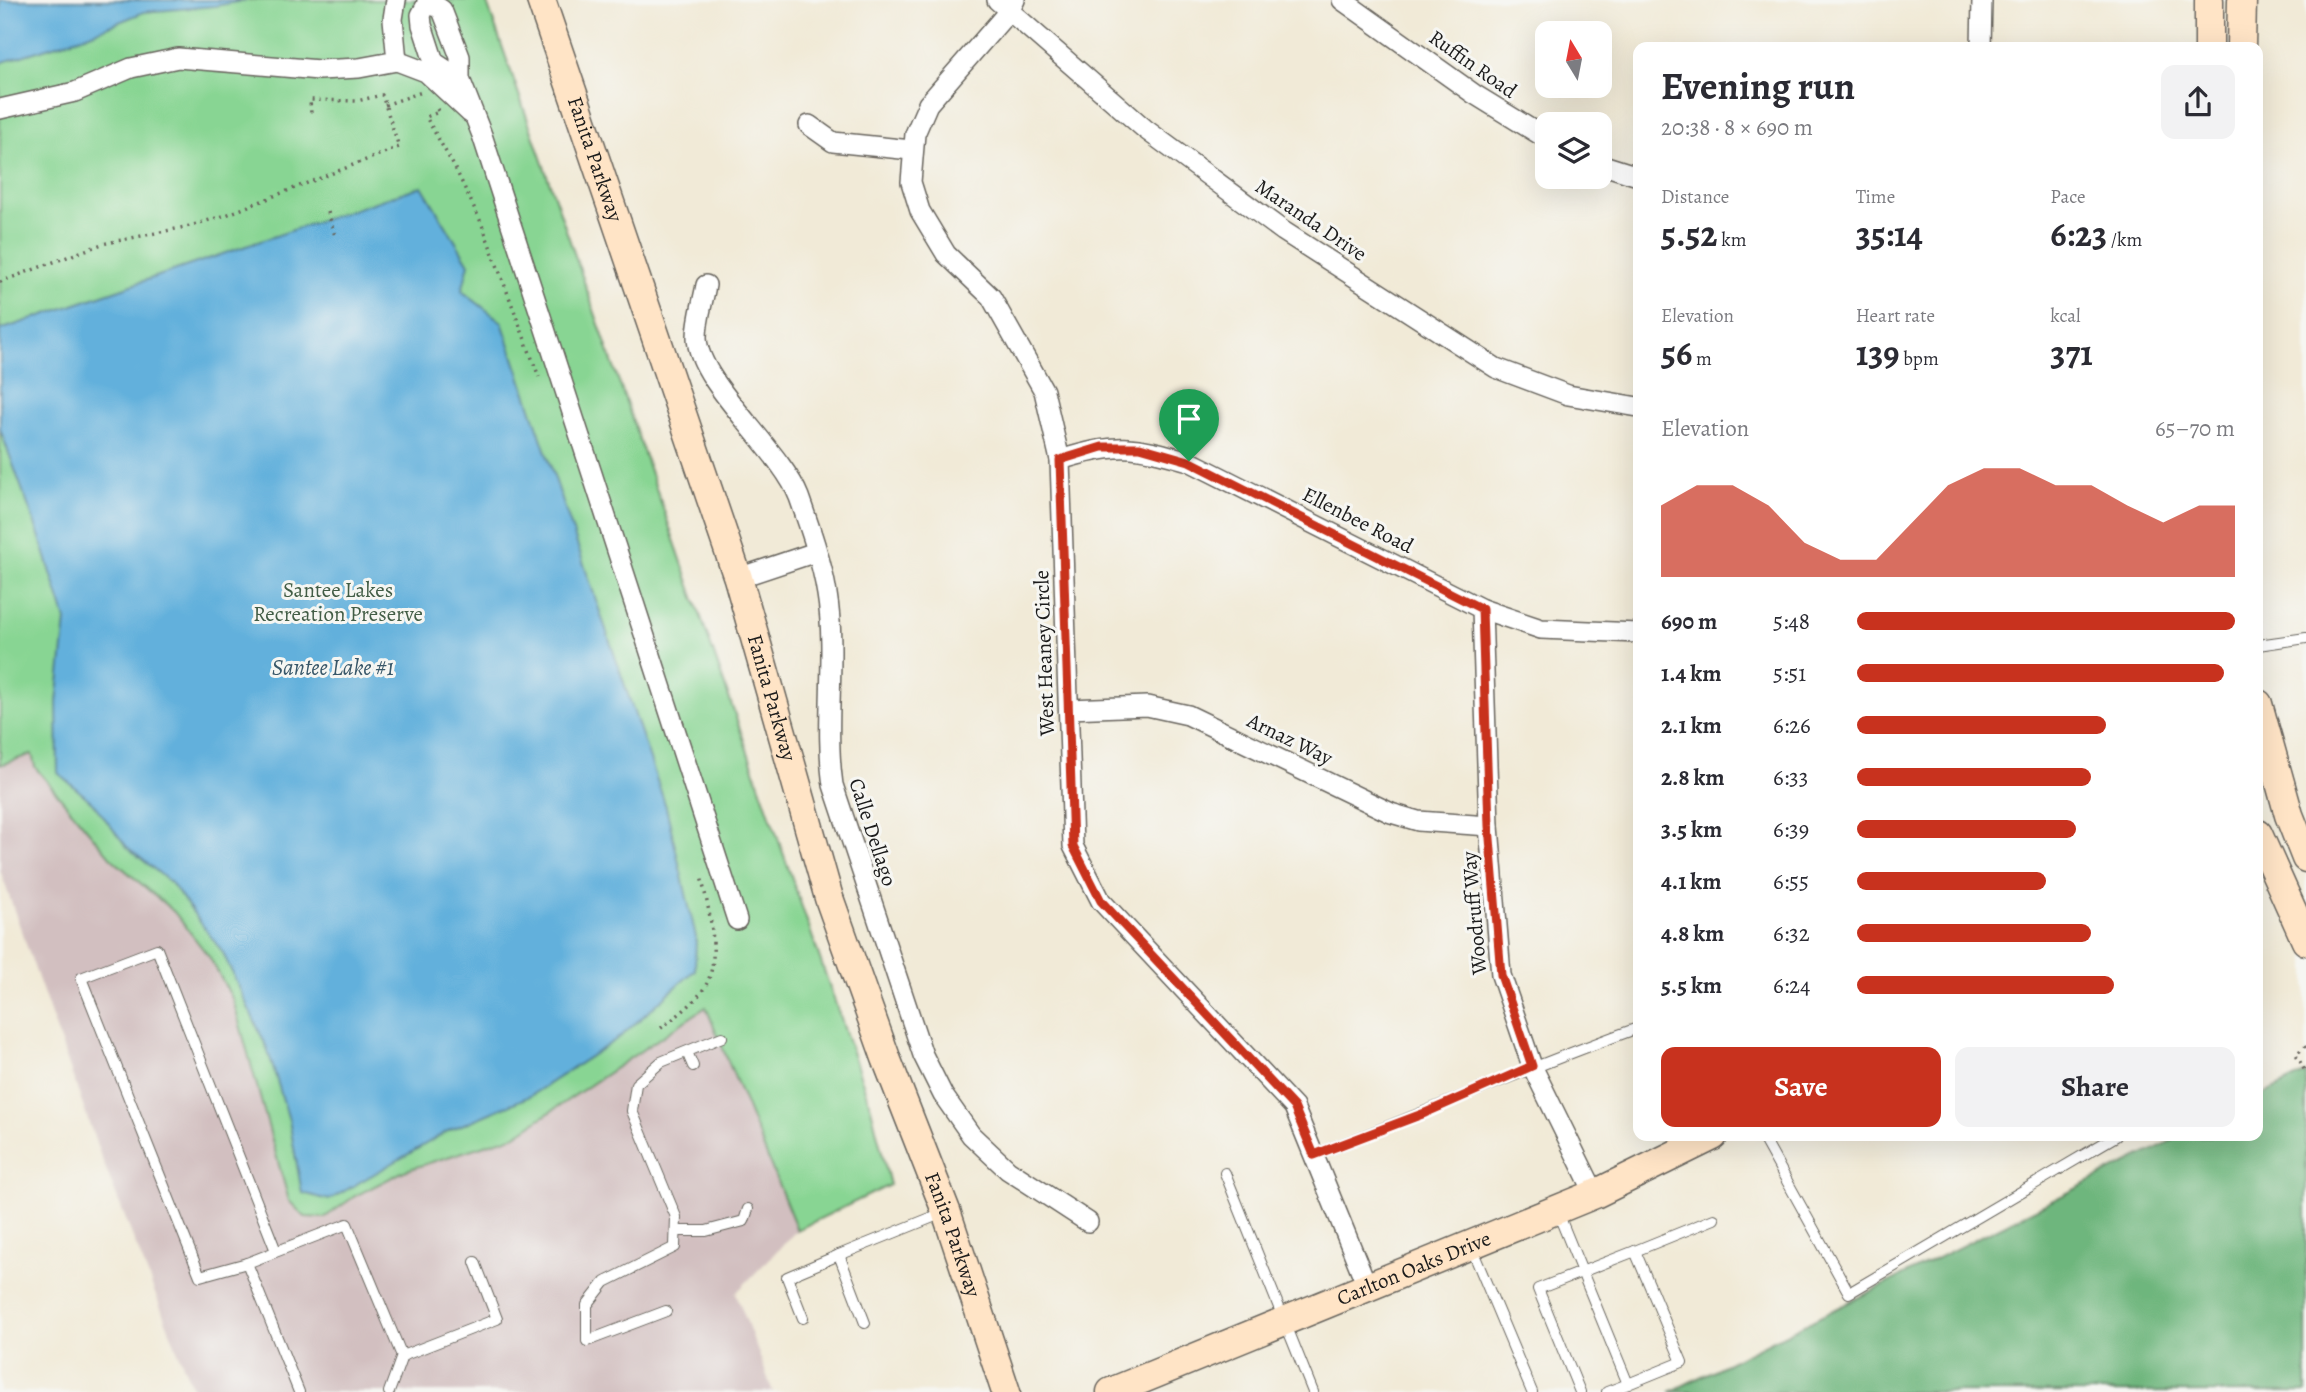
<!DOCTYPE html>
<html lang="en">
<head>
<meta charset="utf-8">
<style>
	body { margin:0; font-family:Alegreya,serif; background:#f2f2f3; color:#2b2b33; height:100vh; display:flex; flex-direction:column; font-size:26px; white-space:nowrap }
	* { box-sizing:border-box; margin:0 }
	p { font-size:23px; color:#7c7c81 }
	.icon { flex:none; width:38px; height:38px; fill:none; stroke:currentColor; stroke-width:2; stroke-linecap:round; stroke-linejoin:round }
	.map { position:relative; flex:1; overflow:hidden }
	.details { position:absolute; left:1633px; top:42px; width:630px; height:1099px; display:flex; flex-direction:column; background:#fff; border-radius:14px; box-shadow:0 7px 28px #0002 }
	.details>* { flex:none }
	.needle { width:46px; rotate:350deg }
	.buttons { position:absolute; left:1535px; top:21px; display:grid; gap:14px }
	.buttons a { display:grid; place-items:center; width:77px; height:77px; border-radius:14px; background:#fff; box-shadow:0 7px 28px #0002; font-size:35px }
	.pin { position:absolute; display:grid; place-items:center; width:60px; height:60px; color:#fff; margin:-72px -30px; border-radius:50% 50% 50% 0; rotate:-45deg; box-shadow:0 0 7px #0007 }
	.pin .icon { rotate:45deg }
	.round { display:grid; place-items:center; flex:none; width:74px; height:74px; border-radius:14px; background:#f2f2f3 }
	.head { display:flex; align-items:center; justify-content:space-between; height:119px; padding:0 28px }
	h1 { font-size:38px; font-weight:700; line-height:52px }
	.figures { display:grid; grid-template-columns:repeat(3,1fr); gap:10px; height:119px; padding:7px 28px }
	.figures div { display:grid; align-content:center }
	.figures b { font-size:35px; font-weight:700 }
	.figures small { font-size:19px; font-weight:400 }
	.figures p { font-size:19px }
	.chart { height:196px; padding:14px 28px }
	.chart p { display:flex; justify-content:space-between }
	.chart svg { width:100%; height:126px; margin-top:7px; fill:#c8321e; opacity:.7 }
	.button { display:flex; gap:14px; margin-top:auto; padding:14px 28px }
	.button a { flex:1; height:80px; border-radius:14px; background:#c8321e; color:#fff; font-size:28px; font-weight:700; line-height:80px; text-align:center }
	.button a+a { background:#f2f2f3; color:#2b2b33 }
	ul { padding:0 28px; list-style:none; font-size:23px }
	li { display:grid; grid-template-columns:112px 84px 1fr; align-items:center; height:52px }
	li i { height:18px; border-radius:9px; background:#c8321e }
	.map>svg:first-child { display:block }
	.industrial { fill:#d2bfc0 }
	.green { fill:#88d593; stroke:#527858; stroke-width:2 }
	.forest { fill:#6eb67d; stroke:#45694c; stroke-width:2 }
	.water { fill:#62b0dc; stroke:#3f667c; stroke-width:2 }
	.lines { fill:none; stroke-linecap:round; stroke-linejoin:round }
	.lane-casing { stroke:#67645d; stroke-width:12 }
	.street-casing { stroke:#67645d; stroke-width:22 }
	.secondary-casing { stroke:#67645d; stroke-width:31 }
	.path { stroke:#67645d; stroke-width:3.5; stroke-dasharray:2 5; stroke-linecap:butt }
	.lane { stroke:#fff; stroke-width:10 }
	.street { stroke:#fff; stroke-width:19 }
	.secondary { stroke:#ffe4c6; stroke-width:28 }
	.route-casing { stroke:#fff; stroke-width:14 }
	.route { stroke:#c8321e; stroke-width:9 }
	.labels { text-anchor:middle; stroke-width:6; stroke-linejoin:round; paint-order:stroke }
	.street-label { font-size:21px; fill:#1c1c1c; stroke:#f6f6f2 }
	.park-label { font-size:21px; fill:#425d46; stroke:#f6f6f2 }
	.water-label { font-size:23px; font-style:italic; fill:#385769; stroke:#f6f6f2 }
</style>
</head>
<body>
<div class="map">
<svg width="2306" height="1392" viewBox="0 0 2306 1392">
	<rect width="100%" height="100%" fill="#f6f6f2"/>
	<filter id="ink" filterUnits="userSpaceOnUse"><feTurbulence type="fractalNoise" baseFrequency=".0143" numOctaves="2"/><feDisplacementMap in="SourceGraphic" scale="14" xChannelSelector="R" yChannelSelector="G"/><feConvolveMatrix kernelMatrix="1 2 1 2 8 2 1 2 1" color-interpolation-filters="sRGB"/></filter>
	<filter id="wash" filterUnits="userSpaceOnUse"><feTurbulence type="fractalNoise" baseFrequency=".00686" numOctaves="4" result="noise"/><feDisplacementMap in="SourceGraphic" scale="28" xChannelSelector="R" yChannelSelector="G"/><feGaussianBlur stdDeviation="1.57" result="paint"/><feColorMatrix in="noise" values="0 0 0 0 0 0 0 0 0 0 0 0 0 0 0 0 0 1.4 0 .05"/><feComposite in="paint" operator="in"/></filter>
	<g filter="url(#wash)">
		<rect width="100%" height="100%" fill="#f1ead7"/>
		<path class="industrial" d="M 33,754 L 35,767 L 111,858 L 174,912 L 210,958 L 233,1000 L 289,1201 L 324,1218 L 355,1196 L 404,1171 L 516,1135 L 706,1007 L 797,1230 L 736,1293 L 773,1392 L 194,1392 L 100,1154 L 0,870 L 0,765 Z"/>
		<path class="green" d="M 0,0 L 486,0 L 841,1019 L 871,1108 L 890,1185 L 797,1230 L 706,1007 L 516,1135 L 404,1171 L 355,1196 L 324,1218 L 305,1217 L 289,1201 L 233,1000 L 210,958 L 174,912 L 111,858 L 35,767 L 32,754 L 0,765 Z"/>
		<path class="forest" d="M 2306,1073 L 2306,1392 L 1670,1392 L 2181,1136 L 2258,1136 L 2258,1097 Z"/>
		<g class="water">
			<path d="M 0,0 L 247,0 L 215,6 L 144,12 L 82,37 L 0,63 Z"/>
			<path d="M 422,186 L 469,264 L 462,291 L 502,322 L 666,807 L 696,937 L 695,970 L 620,1037 L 530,1096 L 450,1130 L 329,1200 L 302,1193 L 289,1120 L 267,1048 L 223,953 L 171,883 L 127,847 L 92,802 L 58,773 L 57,702 L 66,620 L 39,535 L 0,429 L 0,330 Z"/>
		</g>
	</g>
	<g filter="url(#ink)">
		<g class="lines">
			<defs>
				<g id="lane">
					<path d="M 2258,645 L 2306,638"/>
					<path d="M 687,1052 L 693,1066"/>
					<path d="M 1762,1136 L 1849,1293 L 2116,1136"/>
					<path d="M 1314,1155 C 1423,1114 1529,1067 1638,1028"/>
					<path d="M 1225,1173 L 1313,1392"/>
					<path d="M 1558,1213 L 1628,1384 L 1607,1392"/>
					<path d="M 676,1231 L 706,1231 L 744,1221 L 748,1209"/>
					<path d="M 1471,1247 L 1532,1392"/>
					<path d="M 1635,1251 L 1714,1219"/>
					<path d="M 247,1263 L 200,1276 L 81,978 L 157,949 L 276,1251"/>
					<path d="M 666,1311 L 587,1341 L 587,1305 L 605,1282 L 675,1247 L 676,1217 L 632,1111 L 636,1084 L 661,1062 L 722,1037"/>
					<path d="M 803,1318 L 787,1277 L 839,1255"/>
					<path d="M 865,1323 L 839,1255 L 943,1213"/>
					<path d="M 299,1392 L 247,1263 L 347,1224 L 402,1356"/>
					<path d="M 389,1392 L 402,1356 L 497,1319 L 475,1262"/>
					<path d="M 1580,1392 L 1538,1289 L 1635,1251 L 1682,1362 L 1628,1384"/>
				</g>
				<g id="street">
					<path d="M 427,0 L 442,10 L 460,57 L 460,79 L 482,135 L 737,920"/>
					<path d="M 997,0 L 1145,129 L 1283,231 L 1496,368 L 1568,395 L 1638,407"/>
					<path d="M 1015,0 L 1009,11 L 928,104 L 915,134 L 911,182 L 920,211 L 946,254 L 991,297 L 1044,391 L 1060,460 L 1073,846 L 1101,901 L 1294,1107 L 1367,1286"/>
					<path d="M 1342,0 L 1474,94 L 1547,139"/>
					<path d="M 428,2 L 421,15 L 422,25 L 434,62 L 460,79"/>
					<path d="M 1981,47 L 1982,0"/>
					<path d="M 397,61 L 426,72 L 470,113"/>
					<path d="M 0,109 L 75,92 L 131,68 L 178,58 L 319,70 L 359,68 L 397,61 L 393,19 L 396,0"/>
					<path d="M 809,125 L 833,142 L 911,150"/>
					<path d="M 1600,164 L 1638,176"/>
					<path d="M 706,285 C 703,302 697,320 697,337 C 697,381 781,450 799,497 C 810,528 822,562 827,594 C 837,654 824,724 833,785 L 923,1055 L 943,1095 L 971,1135 L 1008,1170 L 1088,1222"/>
					<path d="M 1060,460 C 1118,442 1132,445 1189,461 L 1482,609 L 1541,629 L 1638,633"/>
					<path d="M 738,578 L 816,552"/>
					<path d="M 1482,609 L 1489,826 L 1501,975 L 1532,1066 L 1595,1194"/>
					<path d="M 1069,709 L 1147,706 L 1188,715 L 1391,813 L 1418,821 L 1489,826"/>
				</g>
				<g id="secondary">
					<path id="s1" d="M 541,0 L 738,578 L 829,898 L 886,1058 L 946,1211 L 1006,1392"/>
					<path d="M 2209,0 L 2209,47"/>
					<path d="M 2241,47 L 2242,0"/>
					<path d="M 2258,704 L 2289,815 L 2306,858"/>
					<path d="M 2258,834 L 2306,941"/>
					<path id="s2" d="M 1111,1392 L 1595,1194 L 1713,1136"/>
				</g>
			</defs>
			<use href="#lane" class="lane-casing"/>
			<use href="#street" class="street-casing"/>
			<use href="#secondary" class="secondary-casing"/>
			<g class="path">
				<path d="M 385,105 L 422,92"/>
				<path d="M 437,109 L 439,112 L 426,117 L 455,168 L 481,222 L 539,377"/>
				<path d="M 328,212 L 335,236"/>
				<path d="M 0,282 L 102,244 L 190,226 L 226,215 L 399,147 L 382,95 L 357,101 L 310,100 L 311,114"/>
				<path d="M 661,1028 C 678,1015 697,1002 707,983 C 721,954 708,906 701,876"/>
				<path d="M 2306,1046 L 2296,1054 L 2306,1073"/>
			</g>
			<use href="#lane" class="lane"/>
			<use href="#street" class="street"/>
			<use href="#secondary" class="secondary"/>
		</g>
	</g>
	<g class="lines" filter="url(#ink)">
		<defs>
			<path id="route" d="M 1102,447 L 1140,447 L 1189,461 L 1482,609 L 1489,826 L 1501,975 L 1532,1066 L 1425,1113 L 1314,1155 L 1294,1107 L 1101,901 L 1073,846 L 1060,460 Z"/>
		</defs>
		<use href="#route" class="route-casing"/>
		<use href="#route" class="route"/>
	</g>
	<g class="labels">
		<g class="street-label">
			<text transform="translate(1473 64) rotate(35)" y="7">Ruffin Road</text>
			<text dy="7" stroke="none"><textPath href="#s1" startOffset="168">Fanita Parkway</textPath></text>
			<text transform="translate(1311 220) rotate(34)" y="7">Maranda Drive</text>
			<text transform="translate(1358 520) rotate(27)" y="7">Ellenbee Road</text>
			<text transform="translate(1044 653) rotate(-92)" y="7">West Heaney Circle</text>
			<text dy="7" stroke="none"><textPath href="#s1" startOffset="735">Fanita Parkway</textPath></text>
			<text transform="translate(1290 739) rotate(26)" y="7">Arnaz Way</text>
			<text transform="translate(873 832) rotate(72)" y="7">Calle Dellago</text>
			<text transform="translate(1474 913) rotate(-95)" y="7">Woodruff Way</text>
			<text dy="7" stroke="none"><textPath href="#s1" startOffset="1302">Fanita Parkway</textPath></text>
			<text dy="7" stroke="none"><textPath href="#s2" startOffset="327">Carlton Oaks Drive</textPath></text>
		</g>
		<g class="park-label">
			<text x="338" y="597">Santee Lakes<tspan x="338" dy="24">Recreation Preserve</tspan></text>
		</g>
		<g class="water-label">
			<text x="333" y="675">Santee Lake #1</text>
		</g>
	</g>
</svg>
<div class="buttons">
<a><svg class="needle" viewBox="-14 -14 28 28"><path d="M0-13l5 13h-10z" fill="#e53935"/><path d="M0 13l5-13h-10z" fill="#7c7c81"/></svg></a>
<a><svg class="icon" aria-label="layers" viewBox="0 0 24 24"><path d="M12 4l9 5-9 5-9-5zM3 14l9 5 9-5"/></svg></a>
</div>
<div class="pin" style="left:1189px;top:461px;background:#1e9e55"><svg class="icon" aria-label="arrive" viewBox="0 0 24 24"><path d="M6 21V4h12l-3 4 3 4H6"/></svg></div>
<section class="details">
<div class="head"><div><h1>Evening run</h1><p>20:38 · 8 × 690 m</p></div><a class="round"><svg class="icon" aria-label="share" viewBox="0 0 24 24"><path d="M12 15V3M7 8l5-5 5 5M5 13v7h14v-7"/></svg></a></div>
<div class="figures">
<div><p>Distance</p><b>5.52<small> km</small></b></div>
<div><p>Time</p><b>35:14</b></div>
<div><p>Pace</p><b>6:23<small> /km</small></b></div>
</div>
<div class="figures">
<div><p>Elevation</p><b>56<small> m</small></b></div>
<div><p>Heart rate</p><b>139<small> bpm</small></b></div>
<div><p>kcal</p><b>371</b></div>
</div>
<div class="chart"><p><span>Elevation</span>65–70 m</p>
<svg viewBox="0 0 160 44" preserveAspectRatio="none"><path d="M0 44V19L10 12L20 12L30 19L40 32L50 38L60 38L70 25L80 12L90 6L100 6L110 12L120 12L130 19L140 25L150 19L160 19V44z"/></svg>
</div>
<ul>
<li><b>690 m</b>5:48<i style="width:100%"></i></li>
<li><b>1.4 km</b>5:51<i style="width:97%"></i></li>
<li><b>2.1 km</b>6:26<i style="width:66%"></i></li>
<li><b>2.8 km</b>6:33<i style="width:62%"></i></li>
<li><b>3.5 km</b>6:39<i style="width:58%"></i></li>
<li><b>4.1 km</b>6:55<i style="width:50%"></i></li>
<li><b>4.8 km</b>6:32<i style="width:62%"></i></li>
<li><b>5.5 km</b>6:24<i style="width:68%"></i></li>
</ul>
<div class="button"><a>Save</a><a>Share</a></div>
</section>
</div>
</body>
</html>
